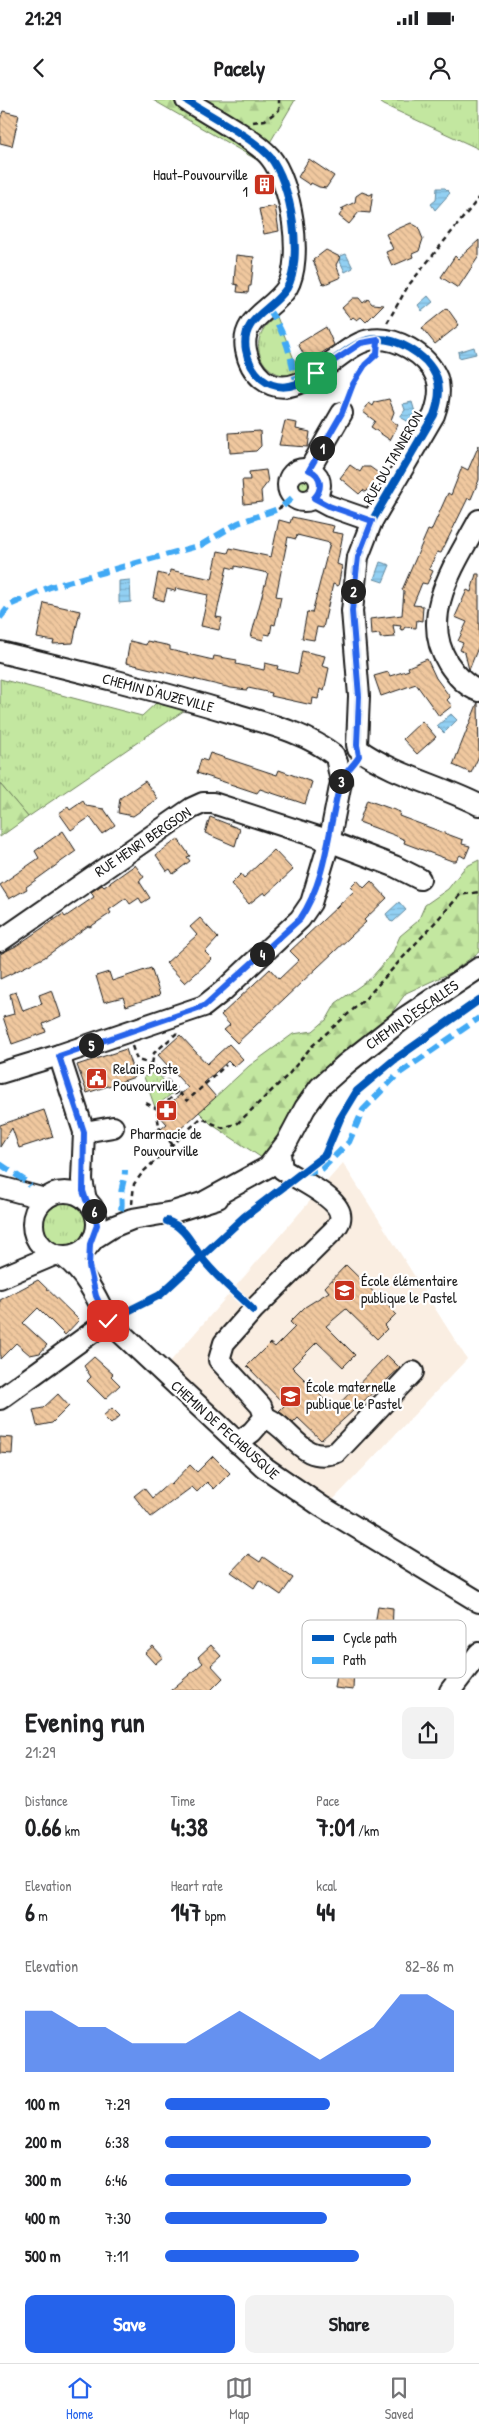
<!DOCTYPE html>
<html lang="en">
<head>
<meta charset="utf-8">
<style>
	body { margin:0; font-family:"Patrick Hand",sans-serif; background:#f2f2f2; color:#202124; height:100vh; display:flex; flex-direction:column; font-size:19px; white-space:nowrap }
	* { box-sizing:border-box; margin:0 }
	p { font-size:16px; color:#757577 }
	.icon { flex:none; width:28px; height:28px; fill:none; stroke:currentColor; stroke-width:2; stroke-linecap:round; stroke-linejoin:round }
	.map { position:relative; height:1590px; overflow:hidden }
	.details { display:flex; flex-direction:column; background:#fff; flex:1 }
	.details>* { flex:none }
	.pin { position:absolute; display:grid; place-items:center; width:42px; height:42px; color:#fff; margin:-21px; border-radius:10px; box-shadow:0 2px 8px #0006 }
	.km { position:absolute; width:25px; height:25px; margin:-12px; border-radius:50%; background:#222; color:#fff; font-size:14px; line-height:25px; text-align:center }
	.round { display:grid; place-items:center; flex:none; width:52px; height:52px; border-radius:10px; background:#f2f2f2 }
	.summary { display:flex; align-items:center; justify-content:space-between; height:85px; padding:0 25px }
	h1 { font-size:28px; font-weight:700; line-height:38px }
	.figures { display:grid; grid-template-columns:repeat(3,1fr); gap:8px; height:85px; padding:5px 25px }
	.figures div { display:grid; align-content:center }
	.figures b { font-size:25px; font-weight:700 }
	.figures small { font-size:14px; font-weight:400 }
	.figures p { font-size:14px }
	.chart { height:140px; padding:10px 25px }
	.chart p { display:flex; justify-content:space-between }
	.chart svg { width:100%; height:90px; margin-top:5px; fill:#2563eb; opacity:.7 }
	.action { display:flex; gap:10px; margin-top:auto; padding:10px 25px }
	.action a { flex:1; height:58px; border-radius:10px; background:#2563eb; color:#fff; font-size:20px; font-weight:700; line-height:58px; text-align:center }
	.action a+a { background:#f2f2f2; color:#202124 }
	ul { padding:0 25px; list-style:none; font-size:16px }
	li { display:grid; grid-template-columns:80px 60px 1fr; align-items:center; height:38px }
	li i { height:12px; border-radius:6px; background:#2563eb }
	.status { display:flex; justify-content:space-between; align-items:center; height:35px; padding:0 25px; background:#fff; direction:ltr }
	.status svg { height:14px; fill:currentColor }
	header { display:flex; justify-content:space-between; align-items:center; height:65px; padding:0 25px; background:#fff; font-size:22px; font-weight:700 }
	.tabs { display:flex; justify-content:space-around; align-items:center; height:70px; border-top:1px solid #e0e0e0; background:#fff; font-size:14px; color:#757577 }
	.tabs a { display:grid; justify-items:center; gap:2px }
	.tabs .current { color:#2563eb }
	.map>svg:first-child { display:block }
	.built { fill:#faeee2 }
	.grass { fill:url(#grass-tufts); stroke:#70825e }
	.forest { fill:url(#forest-firs); stroke:#70825e }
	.water { fill:url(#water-rules); stroke:#63889d }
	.building { fill:url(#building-back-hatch); stroke:#1c1c1c }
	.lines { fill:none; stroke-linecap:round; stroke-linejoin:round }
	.minor-casing { stroke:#1c1c1c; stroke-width:24 }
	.path { stroke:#1c1c1c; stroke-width:2.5; stroke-dasharray:5 4; stroke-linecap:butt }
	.minor { stroke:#fff; stroke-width:20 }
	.quiet { stroke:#3fa9f5; stroke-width:6; stroke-dasharray:12 6; stroke-linecap:butt }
	.cycleway-casing { stroke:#fff; stroke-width:11 }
	.cycleway { stroke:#0057b8; stroke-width:8 }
	.route-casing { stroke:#fff; stroke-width:10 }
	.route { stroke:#2563eb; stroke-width:6 }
	.labels { text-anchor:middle; stroke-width:4.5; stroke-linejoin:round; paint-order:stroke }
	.poi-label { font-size:15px; fill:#1c1c1c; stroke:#fff; text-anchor:start }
	.street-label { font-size:15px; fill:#1c1c1c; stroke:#fff }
	.key { fill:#fff; stroke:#bbb; stroke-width:1 }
	.key-label { font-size:14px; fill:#1c1c1c }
</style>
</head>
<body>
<div class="status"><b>21:29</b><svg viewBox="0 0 49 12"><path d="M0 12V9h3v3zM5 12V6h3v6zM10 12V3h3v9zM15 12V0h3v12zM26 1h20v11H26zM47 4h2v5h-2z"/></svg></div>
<header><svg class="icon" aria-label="back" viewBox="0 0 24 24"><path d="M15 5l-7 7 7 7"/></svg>Pacely<svg class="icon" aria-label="person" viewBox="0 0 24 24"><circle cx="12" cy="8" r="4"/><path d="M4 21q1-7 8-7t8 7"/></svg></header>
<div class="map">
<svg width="479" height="1591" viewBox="0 0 479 1591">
	<defs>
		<pattern id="grass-tufts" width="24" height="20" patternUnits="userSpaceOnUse" patternTransform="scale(1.25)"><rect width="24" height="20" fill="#c3e7a0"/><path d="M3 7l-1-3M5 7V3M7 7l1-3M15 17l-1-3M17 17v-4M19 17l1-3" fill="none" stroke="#a7c689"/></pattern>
		<pattern id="forest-firs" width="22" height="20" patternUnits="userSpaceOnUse" patternTransform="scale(1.25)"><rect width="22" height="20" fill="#c3e7a0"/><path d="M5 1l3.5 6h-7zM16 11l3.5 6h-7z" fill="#a7c689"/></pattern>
		<pattern id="water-rules" width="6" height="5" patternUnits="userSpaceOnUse" patternTransform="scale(1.25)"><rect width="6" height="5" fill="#92d0f3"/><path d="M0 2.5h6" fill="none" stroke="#7db2d0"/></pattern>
		<pattern id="building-back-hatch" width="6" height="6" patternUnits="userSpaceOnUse" patternTransform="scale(1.25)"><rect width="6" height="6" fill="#f0c89f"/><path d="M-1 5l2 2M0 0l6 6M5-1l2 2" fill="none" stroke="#cdab88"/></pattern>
	</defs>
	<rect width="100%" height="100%" fill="#fff"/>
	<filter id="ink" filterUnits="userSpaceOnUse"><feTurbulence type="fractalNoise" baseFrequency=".02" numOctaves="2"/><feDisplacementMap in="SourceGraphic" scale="10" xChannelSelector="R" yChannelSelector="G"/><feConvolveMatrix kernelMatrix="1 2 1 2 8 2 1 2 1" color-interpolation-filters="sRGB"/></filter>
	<g filter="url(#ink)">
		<path class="built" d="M 343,1063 L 467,1259 L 333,1400 L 257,1349 L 169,1263 Z"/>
		<g class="grass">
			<path d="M 377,0 L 479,0 L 479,49 L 384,5 Z"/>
			<path d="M 277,217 L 300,274 C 261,285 242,236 277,217 Z"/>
			<circle cx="304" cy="385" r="11"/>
			<path d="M 0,579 L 142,616 L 156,603 L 185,610 L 28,717 L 0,684 Z"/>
			<path d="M 156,972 L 174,992 L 155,1007 L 144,977 Z"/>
			<circle cx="65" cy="1125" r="23"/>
		</g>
		<g class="forest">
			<path d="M 153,0 L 295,0 L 259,61 Z"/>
			<path d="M 0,684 L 28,717 L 0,737 Z"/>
			<path d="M 479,760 L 479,852 L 452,872 L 406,893 L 387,919 L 262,1058 L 211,1024 L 199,1012 L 249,966 L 293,934 L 313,931 L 327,919 L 336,903 L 371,878 L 392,854 L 400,836 L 418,821 L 425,805 L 448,789 L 465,767 Z"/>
		</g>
		<g class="water">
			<path d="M 437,88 L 445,88 L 450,93 L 435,110 L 431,104 L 436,100 Z"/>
			<path d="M 346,154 L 353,168 L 345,172 L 338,157 Z"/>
			<path d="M 428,196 L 433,202 L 422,211 L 418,205 Z"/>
			<path d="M 474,247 L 476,254 L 459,258 L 458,252 Z"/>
			<path d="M 412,302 L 415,312 L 409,322 L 400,317 L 405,310 L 403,304 Z"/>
			<path d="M 380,462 L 390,465 L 383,482 L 374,479 Z"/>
			<path d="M 130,480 L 131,502 L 119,503 L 119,481 Z"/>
			<path d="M 451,614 L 457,620 L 444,633 L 437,626 Z"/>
			<path d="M 399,802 L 406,810 L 393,822 L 390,821 L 386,814 Z"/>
		</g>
		<g class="building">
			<path d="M 3,11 L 19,15 L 12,46 L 0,43 L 0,19 Z"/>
			<path d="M 309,59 L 334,76 L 326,88 L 319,87 L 311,83 L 310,85 L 298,77 Z"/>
			<path d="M 362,92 L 370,95 L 373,93 L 370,113 L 359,112 L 349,124 L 339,116 L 344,109 L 341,109 L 355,102 L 356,96 Z"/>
			<path d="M 275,106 L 279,131 L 264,134 L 259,109 Z"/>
			<path d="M 411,123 L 418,127 L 423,139 L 419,151 L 412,154 L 413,157 L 392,166 L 386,152 L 393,149 L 386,134 Z"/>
			<path d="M 479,140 L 479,156 L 458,188 L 441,177 L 455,156 L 458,159 Z"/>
			<path d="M 326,150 L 340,157 L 336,165 L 341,177 L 325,184 L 322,183 L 313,160 Z"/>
			<path d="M 236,155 L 254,157 L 251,186 L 249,186 L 248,193 L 237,192 L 238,185 L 234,184 Z"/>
			<path d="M 353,198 L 359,198 L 363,203 L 368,199 L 372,204 L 383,205 L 366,222 L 361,217 L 357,220 L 353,217 L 351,219 L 342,208 Z"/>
			<path d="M 447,208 L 459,225 L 435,244 L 422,228 Z"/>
			<path d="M 326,227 L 334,245 L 308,262 L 298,244 Z"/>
			<path d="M 389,299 L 394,312 L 391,320 L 398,325 L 390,340 L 371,327 L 375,321 L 363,312 L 369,303 L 373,306 L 375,302 Z"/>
			<path d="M 285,321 L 297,323 L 296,329 L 310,332 L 308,347 L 279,345 Z"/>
			<path d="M 260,331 L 261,346 L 256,351 L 230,353 L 229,333 Z"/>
			<path d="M 479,345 L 479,380 L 471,399 L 468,398 L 441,453 L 437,452 L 429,469 L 433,471 L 427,484 L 422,483 L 413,505 L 423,506 L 422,521 L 417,520 L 416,528 L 405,527 L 403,530 L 400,529 L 401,526 L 393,525 L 395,537 L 380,538 L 380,534 L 371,535 L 370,519 L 402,515 L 404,491 L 402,490 L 428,430 L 431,431 L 448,393 L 451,395 L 462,367 L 468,370 Z"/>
			<path d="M 350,365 L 360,372 L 363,367 L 370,367 L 381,375 L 366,392 L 363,390 L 359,394 L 340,378 Z"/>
			<path d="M 266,370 L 268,382 L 261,391 L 262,402 L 244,404 L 242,380 L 250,380 L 249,372 Z"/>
			<path d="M 292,417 L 334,426 L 332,432 L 343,434 L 337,464 L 342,466 L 338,486 L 333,484 L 323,528 L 317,527 L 314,540 L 302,538 L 307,512 L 312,513 L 330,443 L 297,435 L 296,439 L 288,437 L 276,496 L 281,497 L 275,525 L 272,524 L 270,535 L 265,534 L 263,540 L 251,537 L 268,473 L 235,466 L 235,469 L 227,467 L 216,517 L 222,518 L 219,530 L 201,526 L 208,495 L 176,488 L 175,491 L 167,489 L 164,501 L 153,498 L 158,473 L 169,476 L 170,470 L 212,479 L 218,451 L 228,453 L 230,448 L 271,457 L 279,420 L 290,423 Z"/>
			<path d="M 476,474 L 479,474 L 479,545 L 469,570 L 465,553 L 460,550 L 463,543 L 458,541 L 467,522 L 455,517 L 467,490 L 471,492 Z"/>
			<path d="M 44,503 L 80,511 L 73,543 L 53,544 L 54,541 L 37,538 Z"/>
			<path d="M 130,541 L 146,545 L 147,541 L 166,545 L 170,546 L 170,550 L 213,560 L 214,556 L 237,560 L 236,564 L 264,570 L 265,563 L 278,566 L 277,569 L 298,574 L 302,551 L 325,556 L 322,566 L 329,568 L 324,591 L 320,589 L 318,599 L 313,598 L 312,605 L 271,596 L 272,593 L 248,588 L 247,590 L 231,588 L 126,563 Z"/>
			<path d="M 427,559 L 436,578 L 450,597 L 447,600 L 452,606 L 439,616 L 416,584 L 381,596 L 374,576 L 388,572 L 390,576 L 409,570 L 408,567 Z"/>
			<path d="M 478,602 L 479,656 L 471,673 L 453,665 Z"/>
			<path d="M 422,621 L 436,637 L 417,654 L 403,639 Z"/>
			<path d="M 210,653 L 277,675 L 279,670 L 312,682 L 305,704 L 260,689 L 257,693 L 197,673 L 201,659 L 207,661 Z"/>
			<path d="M 145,681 L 158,699 L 133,716 L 118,713 L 120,698 Z"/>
			<path d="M 367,700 L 400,712 L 399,716 L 463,740 L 462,744 L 470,746 L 465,758 L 460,755 L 456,761 L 452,761 L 404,743 L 405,740 L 394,735 L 359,722 Z"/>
			<path d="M 83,701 L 86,706 L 104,709 L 115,725 L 102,734 L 90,717 L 71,730 L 59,713 L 68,707 L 70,710 Z"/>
			<path d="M 210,717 L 240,729 L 235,746 L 205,733 Z"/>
			<path d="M 63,731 L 76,751 L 26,787 L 27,789 L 9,799 L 0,785 L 39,758 L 35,751 Z"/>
			<path d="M 178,739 L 190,756 L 187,757 L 190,761 L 173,774 L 170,769 L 167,771 L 156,755 Z"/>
			<path d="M 274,750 L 293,770 L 266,795 L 264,792 L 249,804 L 231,784 L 241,774 L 244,778 Z"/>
			<path d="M 135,765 L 144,777 L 139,781 L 150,798 L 142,803 L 139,798 L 130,804 L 126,798 L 109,810 L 111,813 L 90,827 L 88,826 L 45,857 L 0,879 L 0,854 L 16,846 L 63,814 L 65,817 L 94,797 L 91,792 L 102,785 L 104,787 Z"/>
			<path d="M 357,780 L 364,788 L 371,781 L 387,798 L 364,820 L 366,822 L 237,943 L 224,930 L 230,925 L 221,915 L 270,869 L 279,879 L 299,860 L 290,851 L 354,791 L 350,787 Z"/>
			<path d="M 200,818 L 218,838 L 205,852 L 212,859 L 185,883 L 166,863 L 197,835 L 190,827 Z"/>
			<path d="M 151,868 L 160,895 L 126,906 L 123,897 L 104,902 L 96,876 L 109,872 L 112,881 Z"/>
			<path d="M 52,890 L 61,916 L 43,924 L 46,932 L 12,944 L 3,917 L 14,914 L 10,894 L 16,892 L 23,911 L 42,904 L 39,895 Z"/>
			<path d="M 180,935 L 207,964 L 229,944 L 243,959 L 234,967 L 228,961 L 204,983 L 216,997 L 169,1039 L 161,1029 L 167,1024 L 158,1014 L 188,988 L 158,955 Z"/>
			<path d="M 126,949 L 135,977 L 87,993 L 77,965 Z"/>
			<path d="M 44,1010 L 53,1037 L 19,1048 L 12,1028 L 0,1047 L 0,1025 Z"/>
			<path d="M 346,1165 L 396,1214 L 384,1226 L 387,1229 L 377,1239 L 346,1209 L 326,1226 L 355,1255 L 343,1267 L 317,1242 L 292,1267 L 334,1309 L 387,1255 L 400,1268 L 321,1340 L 298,1318 L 293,1323 L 279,1311 L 285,1305 L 247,1266 L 270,1243 L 275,1247 L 295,1227 L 290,1222 L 305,1207 L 329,1192 L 325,1187 Z"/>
			<path d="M 38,1180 L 79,1220 L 65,1235 L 38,1208 L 23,1223 L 47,1245 L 40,1253 L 30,1255 L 16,1243 L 0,1259 L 0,1200 Z"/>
			<path d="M 94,1257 L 113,1274 L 111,1276 L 120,1285 L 105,1299 L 87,1281 L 91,1277 L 84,1266 Z"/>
			<path d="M 58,1294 L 69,1306 L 52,1323 L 37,1326 L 33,1310 L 43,1308 Z"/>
			<path d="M 112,1308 L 120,1316 L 111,1324 L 103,1316 Z"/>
			<path d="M 0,1337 L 13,1338 L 12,1354 L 0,1353 Z"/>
			<path d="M 213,1356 L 230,1373 L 214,1389 L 207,1382 L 197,1392 L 192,1387 L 151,1417 L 134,1396 L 144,1388 L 152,1398 L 169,1383 L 171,1385 L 190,1365 L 197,1372 Z"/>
			<path d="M 248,1454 L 260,1462 L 263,1457 L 293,1478 L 281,1495 L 259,1480 L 254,1488 L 231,1472 Z"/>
			<path d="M 378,1506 L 393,1508 L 392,1535 L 374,1533 Z"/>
			<path d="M 211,1545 L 221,1556 L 211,1565 L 223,1578 L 210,1591 L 170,1591 L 203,1563 L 198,1557 Z"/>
			<path d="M 153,1546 L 163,1557 L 155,1564 L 145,1553 Z"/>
			<path d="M 339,1561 L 354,1564 L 353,1590 L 335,1588 Z"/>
		</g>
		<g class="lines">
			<defs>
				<g id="minor">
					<path d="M 186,0 C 207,14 255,39 270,57 C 291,82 304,159 287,188 C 272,211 240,218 246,250 C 248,262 253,271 262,279 C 298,308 336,247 369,240 C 395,235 427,254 437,278 C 441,290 438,304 434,315 L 372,421 L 358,457 L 352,511 L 359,596 L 357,645"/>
					<circle cx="304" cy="385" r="16"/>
					<path d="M 309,370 L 342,313"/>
					<path d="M 314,398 L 329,406 L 372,421"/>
					<path d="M 479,420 C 456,463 418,515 448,563 C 456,575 465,586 479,591"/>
					<path d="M 0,552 C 78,571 156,590 232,613 C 267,624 305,632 334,655"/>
					<path d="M 358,649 C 394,675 440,685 479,705"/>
					<path d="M 0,841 L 192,708 L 203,703 L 213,703 L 318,737 L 394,766 L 420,779"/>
					<path d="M 0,973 L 59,955"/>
					<path d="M 84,1032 L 113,1027"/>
					<path d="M 0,1087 L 45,1099"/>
					<circle cx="65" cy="1124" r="32"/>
					<path d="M 86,1100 L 82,1080 L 84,1032 L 59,955 L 204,906 L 223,891 L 300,819 L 311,803 L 329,743 L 341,682 L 337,662"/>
					<path d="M 206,1101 L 268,1067 L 287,1042 L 305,1008 L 320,987 L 347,963 L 404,918 L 479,868"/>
					<path d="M 93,1139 L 112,1127 L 132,1119 L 173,1112 L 218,1098"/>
					<path d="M 64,1157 C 85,1172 97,1198 108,1221 L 264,1367 L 321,1406 L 479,1502"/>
					<path d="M 0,1178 L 54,1155"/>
					<path d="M 0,1299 L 108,1221"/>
					<path d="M 265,1317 C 293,1329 301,1365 337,1352 L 413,1272"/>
					<path d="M 237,1343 L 252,1332 L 265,1317 L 261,1306 L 219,1260 L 224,1243 L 253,1210 L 334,1130 C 336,1127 340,1123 340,1120 C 345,1099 297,1080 282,1069 L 280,1054"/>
					<path d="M 450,1591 L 479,1553"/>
				</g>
			</defs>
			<use href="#minor" class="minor-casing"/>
			<g class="path">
				<path d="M 253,22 L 265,20 L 279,10 L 279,0"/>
				<path d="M 387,223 L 408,186 L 479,98"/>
				<path d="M 348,299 C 354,282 362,269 375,256"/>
				<path d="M 278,409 L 283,406"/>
				<path d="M 177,933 L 154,953 L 152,964 L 187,1001 L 226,965"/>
				<path d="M 132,946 L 137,960 L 152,964"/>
				<path d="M 146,1003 L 159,1010 L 178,991"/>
				<path d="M 159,1010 L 157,1015 L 160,1030"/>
				<path d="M 156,1031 L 160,1030 L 172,1044"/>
				<path d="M 132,1104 L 134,1084 L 143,1072 L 201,1018 L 223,1028 L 238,1023 L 289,974 L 311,947 L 366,898 L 460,795 L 479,792"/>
			</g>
			<use href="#minor" class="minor"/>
			<g class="quiet">
				<path d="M 268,209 C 277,221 285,237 289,252 C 293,263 292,273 298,283"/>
				<path d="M 283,406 L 293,397"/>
				<path d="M 0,518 L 10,505 L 50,487 L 201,445 L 238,423 L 278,409"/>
				<path d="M 0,1064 L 27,1082 L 30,1086"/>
				<path d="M 304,1072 L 320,1071 L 349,1042 L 363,1010 L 397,975 L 479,918"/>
				<path d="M 121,1110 C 123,1102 120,1096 122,1088 C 123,1081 125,1078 125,1070"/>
			</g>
			<defs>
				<g id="cycleway">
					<path d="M 186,0 C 207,14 255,39 270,57 C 291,82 304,159 287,188 C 272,211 240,218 246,250 C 248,262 253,271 262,279 C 298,308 336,247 369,240 C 395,235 427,254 437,278 C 441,290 438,304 434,315 L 372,421 L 358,457 L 352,511 L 359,596 L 357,645"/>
					<path d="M 167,1121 C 185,1127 191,1143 201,1157 C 215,1176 236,1193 253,1210"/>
					<path d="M 108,1221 L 160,1195 L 244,1117 L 325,1055 L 340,1019 L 357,991 L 394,960 L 479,900"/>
				</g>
			</defs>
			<use href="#cycleway" class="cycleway-casing"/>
			<use href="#cycleway" class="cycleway"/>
		</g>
	</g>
	<g class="lines" filter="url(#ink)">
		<defs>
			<path id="route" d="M 108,1221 L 96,1196 L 89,1166 L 90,1144 L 97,1125 L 94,1112 L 86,1100 L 83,1091 L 84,1032 L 59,956 L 204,906 L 300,819 C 327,779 328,729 340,684 C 343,672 354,666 359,656 L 357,645 L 359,596 L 352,511 L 358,457 L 372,421 L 329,406 L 314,398 C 323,389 322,375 309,370 L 342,313 L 353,284 L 365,265 L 377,254 L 378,240 L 361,243 L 316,273"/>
		</defs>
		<use href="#route" class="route-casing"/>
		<use href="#route" class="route"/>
	</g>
	<defs>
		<symbol id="building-square" viewBox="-11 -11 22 22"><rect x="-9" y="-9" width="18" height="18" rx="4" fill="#c8321e" stroke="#fff"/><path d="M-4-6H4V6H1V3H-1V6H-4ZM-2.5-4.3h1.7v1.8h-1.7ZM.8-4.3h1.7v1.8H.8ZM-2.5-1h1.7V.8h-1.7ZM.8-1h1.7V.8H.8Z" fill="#fff"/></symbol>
		<symbol id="civic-square" viewBox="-11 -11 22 22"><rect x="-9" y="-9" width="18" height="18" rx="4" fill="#c8321e" stroke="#fff"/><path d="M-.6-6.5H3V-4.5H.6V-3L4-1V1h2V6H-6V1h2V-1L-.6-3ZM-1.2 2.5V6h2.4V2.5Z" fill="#fff"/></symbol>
		<symbol id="pharmacy-square" viewBox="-11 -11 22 22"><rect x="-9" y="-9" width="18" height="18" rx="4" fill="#c8321e" stroke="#fff"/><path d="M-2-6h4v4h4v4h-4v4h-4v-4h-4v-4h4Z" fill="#fff"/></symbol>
		<symbol id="school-square" viewBox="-11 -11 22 22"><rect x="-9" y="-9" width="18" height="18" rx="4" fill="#c8321e" stroke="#fff"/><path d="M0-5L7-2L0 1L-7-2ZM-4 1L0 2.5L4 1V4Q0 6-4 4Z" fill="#fff"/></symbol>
	</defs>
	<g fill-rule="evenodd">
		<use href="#building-square" x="252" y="72" width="25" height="25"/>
		<use href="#civic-square" x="84" y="966" width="25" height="25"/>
		<use href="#pharmacy-square" x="154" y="998" width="25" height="25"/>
		<use href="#school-square" x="332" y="1178" width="25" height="25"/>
		<use href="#school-square" x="278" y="1284" width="25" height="25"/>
	</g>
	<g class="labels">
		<g class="poi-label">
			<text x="248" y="80" text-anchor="end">Haut-Pouvourville<tspan x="248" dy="17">1</tspan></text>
			<text x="113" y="974">Relais Poste<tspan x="113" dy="17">Pouvourville</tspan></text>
			<text x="166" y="1039" text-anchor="middle">Pharmacie de<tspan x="166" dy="17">Pouvourville</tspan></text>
			<text x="361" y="1186">École élémentaire<tspan x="361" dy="17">publique le Pastel</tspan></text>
			<text x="306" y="1292">École maternelle<tspan x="306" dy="17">publique le Pastel</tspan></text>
		</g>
		<g class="street-label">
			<text transform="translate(393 358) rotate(-60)" y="5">RUE DU TANNERON</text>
			<text transform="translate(158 593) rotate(15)" y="5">CHEMIN D'AUZEVILLE</text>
			<text transform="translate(143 742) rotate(-34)" y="5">RUE HENRI BERGSON</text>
			<text transform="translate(412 915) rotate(-35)" y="5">CHEMIN D'ESCALLES</text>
			<text transform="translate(225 1330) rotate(42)" y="5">CHEMIN DE PECHBUSQUE</text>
		</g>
	</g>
	<rect x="302" y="1520" width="164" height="58" rx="8" class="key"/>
	<rect x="312" y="1535" width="22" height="6" fill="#0057b8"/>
	<rect x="312" y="1557" width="22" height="7" fill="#3fa9f5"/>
	<g class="key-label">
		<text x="343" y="1543">Cycle path</text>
		<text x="343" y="1565">Path</text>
	</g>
</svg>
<div class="pin" style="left:316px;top:273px;background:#1e9e55"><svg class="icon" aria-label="arrive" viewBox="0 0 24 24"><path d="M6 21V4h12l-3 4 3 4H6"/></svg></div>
<div class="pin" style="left:108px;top:1221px;background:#d93025"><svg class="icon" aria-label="check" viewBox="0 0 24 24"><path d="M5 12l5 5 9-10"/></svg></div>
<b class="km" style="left:322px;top:348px">1</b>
<b class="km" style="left:353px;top:491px">2</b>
<b class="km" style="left:341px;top:681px">3</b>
<b class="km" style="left:262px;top:854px">4</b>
<b class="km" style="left:91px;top:945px">5</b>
<b class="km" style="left:94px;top:1111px">6</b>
</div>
<section class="details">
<div class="summary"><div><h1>Evening run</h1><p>21:29</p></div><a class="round"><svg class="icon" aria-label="share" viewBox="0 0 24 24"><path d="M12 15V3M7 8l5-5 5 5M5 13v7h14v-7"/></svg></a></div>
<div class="figures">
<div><p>Distance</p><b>0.66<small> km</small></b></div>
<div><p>Time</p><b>4:38</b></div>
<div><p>Pace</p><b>7:01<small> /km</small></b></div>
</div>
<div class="figures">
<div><p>Elevation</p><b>6<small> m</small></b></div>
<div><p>Heart rate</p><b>147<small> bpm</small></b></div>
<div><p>kcal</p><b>44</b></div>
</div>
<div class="chart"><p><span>Elevation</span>82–86 m</p>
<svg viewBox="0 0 160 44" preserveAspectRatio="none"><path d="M0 44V14L10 14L20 22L30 22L40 30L50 30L60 30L70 22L80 14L90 22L100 30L110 38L120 30L130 22L140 6L150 6L160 14V44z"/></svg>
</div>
<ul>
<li><b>100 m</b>7:29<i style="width:57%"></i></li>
<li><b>200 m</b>6:38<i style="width:92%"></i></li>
<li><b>300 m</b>6:46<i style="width:85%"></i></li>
<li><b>400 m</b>7:30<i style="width:56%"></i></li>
<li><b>500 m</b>7:11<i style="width:67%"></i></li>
</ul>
<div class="action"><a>Save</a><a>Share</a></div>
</section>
<nav class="tabs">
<a class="current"><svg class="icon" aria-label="home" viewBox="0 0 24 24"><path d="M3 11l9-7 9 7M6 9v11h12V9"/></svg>Home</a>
<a><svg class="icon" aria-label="map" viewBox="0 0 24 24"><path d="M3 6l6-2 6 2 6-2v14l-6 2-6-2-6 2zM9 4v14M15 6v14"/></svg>Map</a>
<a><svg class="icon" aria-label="saved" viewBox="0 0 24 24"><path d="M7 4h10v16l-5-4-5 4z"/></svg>Saved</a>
</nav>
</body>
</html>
